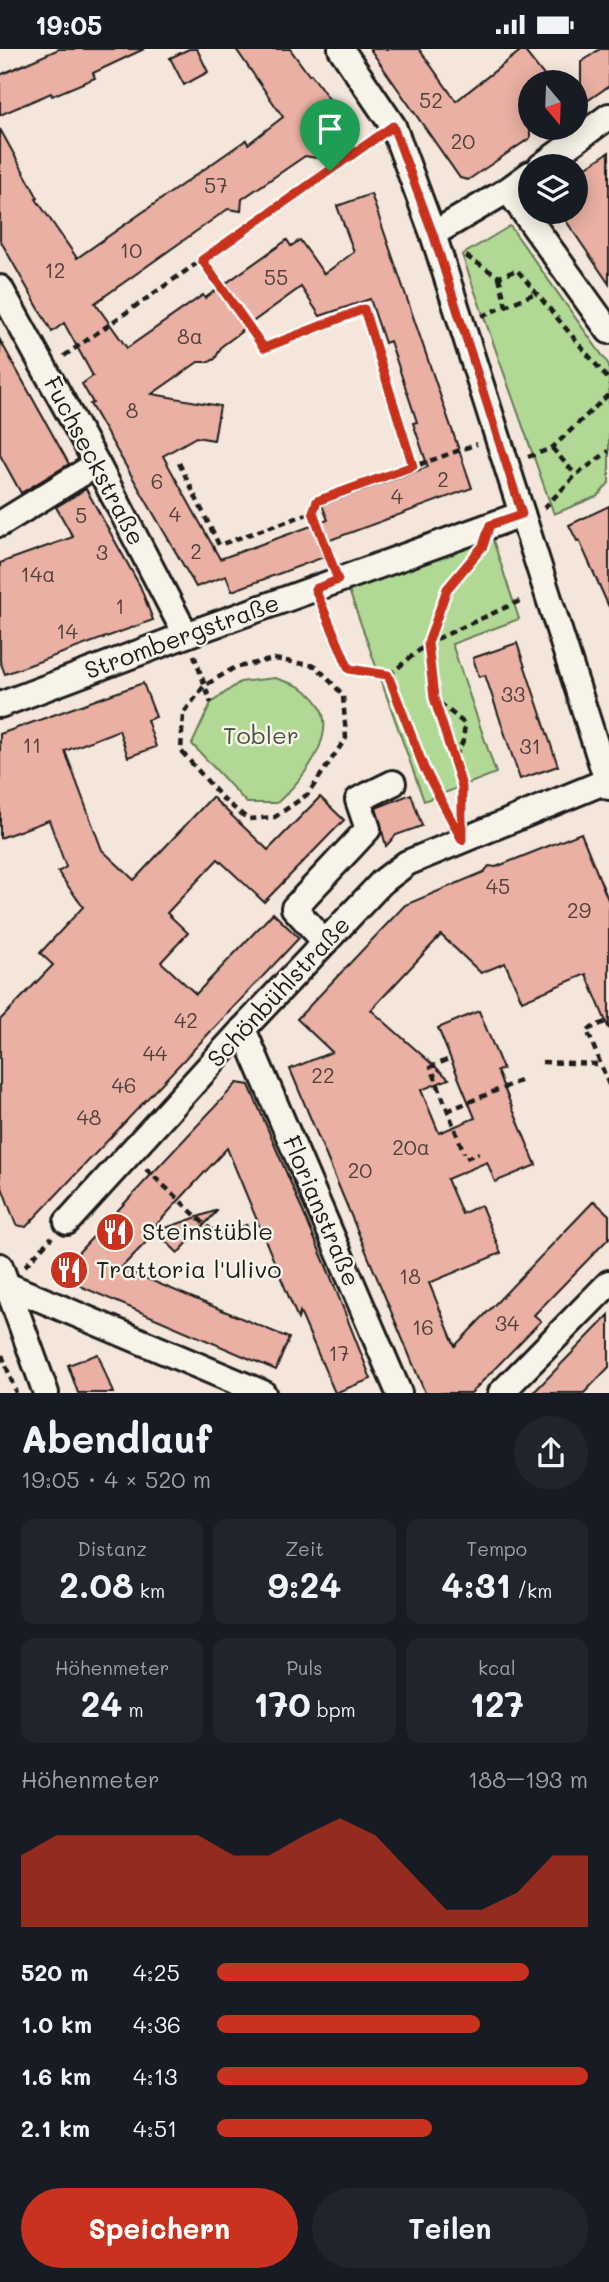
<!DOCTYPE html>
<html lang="de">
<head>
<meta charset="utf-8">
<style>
	body { margin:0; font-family:Mali,sans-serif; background:#20242c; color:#f1f3f6; height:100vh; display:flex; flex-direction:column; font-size:26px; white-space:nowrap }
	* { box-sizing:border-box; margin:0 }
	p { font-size:23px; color:#9ea1a6 }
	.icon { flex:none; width:38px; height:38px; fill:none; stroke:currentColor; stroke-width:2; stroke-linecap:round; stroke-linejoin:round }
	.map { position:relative; height:1344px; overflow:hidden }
	.side { display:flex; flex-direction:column; background:#171b24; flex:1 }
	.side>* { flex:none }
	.needle { width:46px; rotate:161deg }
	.tools { position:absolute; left:518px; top:21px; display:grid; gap:14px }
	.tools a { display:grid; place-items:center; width:70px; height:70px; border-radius:50%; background:#171b24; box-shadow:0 4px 18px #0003; font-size:35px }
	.pin { position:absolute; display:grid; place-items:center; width:60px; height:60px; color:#fff; margin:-72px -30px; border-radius:50% 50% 50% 0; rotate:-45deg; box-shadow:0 0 7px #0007 }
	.pin .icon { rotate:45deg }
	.round { display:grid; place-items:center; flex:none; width:74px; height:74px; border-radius:37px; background:#20242c }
	.overview { display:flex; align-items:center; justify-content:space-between; height:119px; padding:0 21px }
	h1 { font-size:38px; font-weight:800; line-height:52px }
	.metrics { display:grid; grid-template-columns:repeat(3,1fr); gap:10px; height:119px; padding:7px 21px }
	.metrics div { display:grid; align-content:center; border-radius:14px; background:#20242c; text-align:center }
	.metrics b { font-size:35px; font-weight:800 }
	.metrics small { font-size:19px; font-weight:400 }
	.metrics p { font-size:19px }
	.chart { height:196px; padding:14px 21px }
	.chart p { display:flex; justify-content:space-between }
	.chart svg { width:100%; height:126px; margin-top:7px; fill:#c8321e; opacity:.7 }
	.button { display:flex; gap:14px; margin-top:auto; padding:14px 21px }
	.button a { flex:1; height:80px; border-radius:42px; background:#c8321e; color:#fff; font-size:28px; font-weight:800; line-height:80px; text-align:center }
	.button a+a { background:#20242c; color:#f1f3f6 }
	ul { padding:0 21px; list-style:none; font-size:23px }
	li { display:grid; grid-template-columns:112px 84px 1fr; align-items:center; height:52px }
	li i { height:18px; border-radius:9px; background:#c8321e }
	.status { display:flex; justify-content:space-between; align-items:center; height:49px; padding:0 35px; background:#171b24; direction:ltr }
	.status svg { height:19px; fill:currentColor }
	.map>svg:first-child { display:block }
	.green { fill:#b1d995; stroke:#667a58; stroke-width:2 }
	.building { fill:#e9b0a3; stroke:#1c1c1c; stroke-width:2; fill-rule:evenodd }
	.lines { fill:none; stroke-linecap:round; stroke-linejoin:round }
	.minor-casing { stroke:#1c1c1c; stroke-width:30 }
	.path { stroke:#1c1c1c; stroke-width:4.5; stroke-dasharray:7 5; stroke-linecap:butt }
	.minor { stroke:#f7f3e8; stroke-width:24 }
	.route-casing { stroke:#fff; stroke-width:14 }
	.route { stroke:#c8321e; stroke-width:9 }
	.labels { text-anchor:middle; stroke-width:5; stroke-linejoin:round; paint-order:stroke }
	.number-label { font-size:21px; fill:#4f413e }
	.street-label { font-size:24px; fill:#1c1c1c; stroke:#f7f3e8 }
	.park-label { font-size:24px; fill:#495540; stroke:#f7f3e8 }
	.poi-label { font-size:24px; fill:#1c1c1c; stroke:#f7f3e8; text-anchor:start }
</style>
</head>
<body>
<div class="status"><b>19:05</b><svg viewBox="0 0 49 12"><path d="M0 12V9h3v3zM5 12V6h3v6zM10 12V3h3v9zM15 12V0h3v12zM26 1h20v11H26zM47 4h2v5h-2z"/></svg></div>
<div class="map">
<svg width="609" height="1344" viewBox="0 0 609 1344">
	<rect width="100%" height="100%" fill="#f4e6da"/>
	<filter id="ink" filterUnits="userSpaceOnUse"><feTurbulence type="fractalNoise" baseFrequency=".0143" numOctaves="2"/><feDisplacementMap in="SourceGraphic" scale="14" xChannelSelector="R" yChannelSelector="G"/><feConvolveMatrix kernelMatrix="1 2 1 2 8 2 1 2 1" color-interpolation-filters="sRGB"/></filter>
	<g filter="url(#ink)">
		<g class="green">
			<path d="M 510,177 L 609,316 L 609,434 L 598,447 L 554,465 L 462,206 Z"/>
			<path d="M 491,485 L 519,570 L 452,595 L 496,724 L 424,752 L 346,533 Z"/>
			<path d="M 275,629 C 283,632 293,634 300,638 C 353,670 307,726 277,754 L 247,754 L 192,695 L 211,654 L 240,633 Z"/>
		</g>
		<g class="building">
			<path d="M 59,0 L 144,0 L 93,24 L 95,29 L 52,47 L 51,44 L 0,66 L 0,26 Z"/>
			<path d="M 189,0 L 197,0 L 208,23 L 184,36 L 170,9 Z"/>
			<path d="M 236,0 L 290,0 L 309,26 L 311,25 L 345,72 L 340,76 L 346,84 L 318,103 L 317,109 L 305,107 L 242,150 L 241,162 L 228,160 L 222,164 L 95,254 L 127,299 L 203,246 L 205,249 L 287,191 L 291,197 L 300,191 L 324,225 L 354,203 L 337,157 L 371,145 L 472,439 L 319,495 L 324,508 L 232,542 L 226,527 L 196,538 L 90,355 L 93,354 L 82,335 L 93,327 L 64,274 L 52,283 L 0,191 L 0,80 L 38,149 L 36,150 L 77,209 L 246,91 L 248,95 L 283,68 ZM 301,238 L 320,267 L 370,250 L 385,294 L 390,292 L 417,373 L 413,374 L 428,418 L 322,456 L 328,471 L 220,510 L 163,407 L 196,388 L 214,391 L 220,357 L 152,345 L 198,313 L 209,313 L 215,310 L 222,297 L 241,283 L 240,282 Z"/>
			<path d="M 370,0 L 419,0 L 456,52 L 523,0 L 549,33 L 530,33 L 530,89 L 468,131 L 460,129 Z"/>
			<path d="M 600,0 L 609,0 L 609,37 L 581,56 L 581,13 Z"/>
			<path d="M 609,103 L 609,235 L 560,163 L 576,163 L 576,125 Z"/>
			<path d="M 0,291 L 69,415 L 21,444 L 0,406 Z"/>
			<path d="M 86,440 L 140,537 L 153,571 L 5,625 L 0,612 L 0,514 L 73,488 L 56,458 Z"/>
			<path d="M 609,457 L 609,558 L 579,491 L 577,492 L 569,476 Z"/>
			<path d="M 517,594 L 558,717 L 520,730 L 485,626 L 479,628 L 473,609 Z"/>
			<path d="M 143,634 L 156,668 L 147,671 L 156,698 L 128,708 L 119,681 L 65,702 L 102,801 L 134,831 L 212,748 L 268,801 L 320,748 L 344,771 L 264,853 L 218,810 L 167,864 L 188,884 L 161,913 L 196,945 L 273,864 L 299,889 L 26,1178 L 16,1176 L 0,1133 L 0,971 L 53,916 L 40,904 L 83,858 L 58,823 L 66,818 L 49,771 L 0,789 L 0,685 Z"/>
			<path d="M 411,745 L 422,777 L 396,786 L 386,797 L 376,759 Z"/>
			<path d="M 581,784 L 609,853 L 609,980 L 586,925 L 522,952 L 505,914 L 481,924 L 441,886 L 371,961 L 449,1030 L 421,1041 L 439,1084 L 475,1069 L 438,979 L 479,962 L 503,1020 L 497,1022 L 536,1116 L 495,1133 L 487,1113 L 447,1130 L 462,1165 L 481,1156 L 501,1204 L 429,1234 L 455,1297 L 594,1152 L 609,1166 L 609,1189 L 534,1266 L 541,1272 L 471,1344 L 425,1344 L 290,1020 L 332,1003 L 297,970 L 405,856 L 484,823 L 489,817 L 496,818 Z"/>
			<path d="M 237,1034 L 249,1036 L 330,1226 L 371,1330 L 335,1344 L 300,1263 L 298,1270 L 227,1099 L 148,1185 L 218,1161 L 178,1204 L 156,1183 L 121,1219 L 289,1289 L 276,1321 L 82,1238 L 62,1221 Z"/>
			<path d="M 609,1266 L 609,1318 L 584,1344 L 533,1344 Z"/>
			<path d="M 98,1305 L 113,1344 L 78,1344 L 68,1316 Z"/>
		</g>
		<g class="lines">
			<defs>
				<g id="minor">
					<path d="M 341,0 L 393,77 L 433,185 L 609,738"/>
					<path d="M 541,117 L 609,67"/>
					<path d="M 508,141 L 609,282"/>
					<path d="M 433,185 L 508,141 L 530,125"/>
					<path d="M 0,239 L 97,415 L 186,586"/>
					<path d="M 0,475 L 97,415"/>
					<path d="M 0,656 L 186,586 L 522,465"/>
					<path d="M 325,893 L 294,859 L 368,780 L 358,751 L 393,734"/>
					<path d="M 243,980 L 399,1344"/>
					<path d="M 67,1173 L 243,980 L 382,833 L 407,814 L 609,731"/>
					<path d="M 0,1217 L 46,1344"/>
					<path d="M 7,1236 L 263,1344"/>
					<path d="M 501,1344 L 609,1234"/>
				</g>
			</defs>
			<use href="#minor" class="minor-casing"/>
			<g class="path">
				<path d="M 466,207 L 499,228 L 517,221 L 609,331"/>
				<path d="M 202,211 L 264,299 L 364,259 L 413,417"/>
				<path d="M 499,228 L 506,257"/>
				<path d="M 482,267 L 536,244"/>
				<path d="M 64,307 L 375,90"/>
				<path d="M 552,399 L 576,426"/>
				<path d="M 528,408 L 552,399 L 609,345"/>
				<path d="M 179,414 L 219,496 L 313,463 L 331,511"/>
				<path d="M 544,459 L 576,426 L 609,402"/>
				<path d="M 313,463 L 317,452 L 477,395"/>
				<path d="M 323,560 L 349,620 L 389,626 L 424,719 L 451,771"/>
				<path d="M 194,606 L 211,654"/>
				<path d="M 274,610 L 316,617 L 343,646 L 346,689 L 308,745 L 275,768 L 248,770 L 224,751 L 181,702 L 183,665 L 204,637 L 234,619 Z"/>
				<path d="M 389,626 L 428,594 L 524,550"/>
				<path d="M 434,651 L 454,709"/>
				<path d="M 462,766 L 462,737 L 454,710 L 463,692 L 465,675 L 434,649 L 428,594 L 430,585 L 447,540 L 473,509"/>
				<path d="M 605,973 L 587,981 L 609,1036"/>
				<path d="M 447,1011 L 431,1018 L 464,1104"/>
				<path d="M 542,1013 L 600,1015"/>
				<path d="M 447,1062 L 522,1031"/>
				<path d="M 466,1109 L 479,1104"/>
				<path d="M 146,1120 L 211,1181 C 228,1186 242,1179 258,1172"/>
				<path d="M 25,1217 L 52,1188"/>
				<path d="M 2,1306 L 16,1344"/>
			</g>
			<use href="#minor" class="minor"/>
		</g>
	</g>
	<g class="lines" filter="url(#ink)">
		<defs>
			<path id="route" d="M 393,77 L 433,185 L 522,465 L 490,476 L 483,497 L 447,540 L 428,594 L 434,649 L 462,737 L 462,791 L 424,719 L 388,626 L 349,620 L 315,540 L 338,531 L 313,463 L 317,452 L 413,417 L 364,260 L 264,299 L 202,211 Z"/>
		</defs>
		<use href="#route" class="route-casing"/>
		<use href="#route" class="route"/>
	</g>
	<defs>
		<symbol id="restaurant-disc" viewBox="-11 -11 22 22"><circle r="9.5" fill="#c8321e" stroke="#f7f3e8"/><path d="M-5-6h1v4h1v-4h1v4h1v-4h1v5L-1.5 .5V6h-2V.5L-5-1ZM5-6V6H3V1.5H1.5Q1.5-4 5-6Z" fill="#fff"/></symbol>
	</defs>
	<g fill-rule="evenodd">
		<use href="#restaurant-disc" x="93" y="1161" width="44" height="44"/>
		<use href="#restaurant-disc" x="47" y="1199" width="44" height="44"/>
	</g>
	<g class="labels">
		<g class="number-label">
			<text x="431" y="59">52</text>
			<text x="463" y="100">20</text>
			<text x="216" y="144">57</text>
			<text x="131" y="209">10</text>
			<text x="55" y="229">12</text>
			<text x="276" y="236">55</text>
			<text x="190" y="295">8a</text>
			<text x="132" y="369">8</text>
			<text x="443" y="438">2</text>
			<text x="157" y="440">6</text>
			<text x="397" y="455">4</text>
			<text x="175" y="473">4</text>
			<text x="81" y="474">5</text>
			<text x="196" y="510">2</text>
			<text x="102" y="511">3</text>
			<text x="38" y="533">14a</text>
			<text x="120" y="565">1</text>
			<text x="67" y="590">14</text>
			<text x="513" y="653">33</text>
			<text x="32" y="704">11</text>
			<text x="530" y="705">31</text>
			<text x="498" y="845">45</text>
			<text x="579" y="869">29</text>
			<text x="186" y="979">42</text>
			<text x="155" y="1012">44</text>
			<text x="323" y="1034">22</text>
			<text x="124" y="1044">46</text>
			<text x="89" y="1076">48</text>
			<text x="411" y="1106">20a</text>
			<text x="360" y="1129">20</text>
			<text x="410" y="1235">18</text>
			<text x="507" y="1282">34</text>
			<text x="423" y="1286">16</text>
			<text x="339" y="1312">17</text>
		</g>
		<g class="street-label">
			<text transform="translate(94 412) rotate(62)" y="8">Fuchseckstraße</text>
			<text transform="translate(182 588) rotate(-20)" y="8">Strombergstraße</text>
			<text transform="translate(279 943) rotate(-47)" y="8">Schönbühlstraße</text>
			<text transform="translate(321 1162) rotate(67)" y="8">Florianstraße</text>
		</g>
		<g class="park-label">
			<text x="261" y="695">Tobler</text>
		</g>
		<g class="poi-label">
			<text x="142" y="1191">Steinstüble</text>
			<text x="96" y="1229">Trattoria l'Ulivo</text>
		</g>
	</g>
</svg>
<div class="tools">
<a><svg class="needle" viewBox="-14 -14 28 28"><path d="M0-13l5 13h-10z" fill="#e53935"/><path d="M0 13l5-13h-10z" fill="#9ea1a6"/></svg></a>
<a><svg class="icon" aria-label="layers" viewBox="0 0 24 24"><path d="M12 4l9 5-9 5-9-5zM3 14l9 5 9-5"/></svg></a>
</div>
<div class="pin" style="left:330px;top:122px;background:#1e9e55"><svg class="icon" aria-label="arrive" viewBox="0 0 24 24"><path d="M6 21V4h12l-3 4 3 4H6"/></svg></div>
</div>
<section class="side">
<div class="overview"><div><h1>Abendlauf</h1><p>19:05 · 4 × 520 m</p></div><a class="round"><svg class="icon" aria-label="share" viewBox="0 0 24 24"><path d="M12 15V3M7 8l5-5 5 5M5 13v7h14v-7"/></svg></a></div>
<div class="metrics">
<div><p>Distanz</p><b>2.08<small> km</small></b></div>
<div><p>Zeit</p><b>9:24</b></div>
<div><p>Tempo</p><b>4:31<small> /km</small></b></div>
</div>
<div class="metrics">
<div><p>Höhenmeter</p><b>24<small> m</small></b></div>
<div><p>Puls</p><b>170<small> bpm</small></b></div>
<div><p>kcal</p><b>127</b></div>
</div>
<div class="chart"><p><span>Höhenmeter</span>188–193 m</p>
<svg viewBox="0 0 160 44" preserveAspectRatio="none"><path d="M0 44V19L10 12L20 12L30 12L40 12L50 12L60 19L70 19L80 12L90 6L100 12L110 25L120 38L130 38L140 32L150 19L160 19V44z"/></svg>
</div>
<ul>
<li><b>520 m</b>4:25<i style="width:84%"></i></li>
<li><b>1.0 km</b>4:36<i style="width:71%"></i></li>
<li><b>1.6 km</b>4:13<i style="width:100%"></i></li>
<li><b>2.1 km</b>4:51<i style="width:58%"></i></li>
</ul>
<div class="button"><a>Speichern</a><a>Teilen</a></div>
</section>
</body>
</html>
